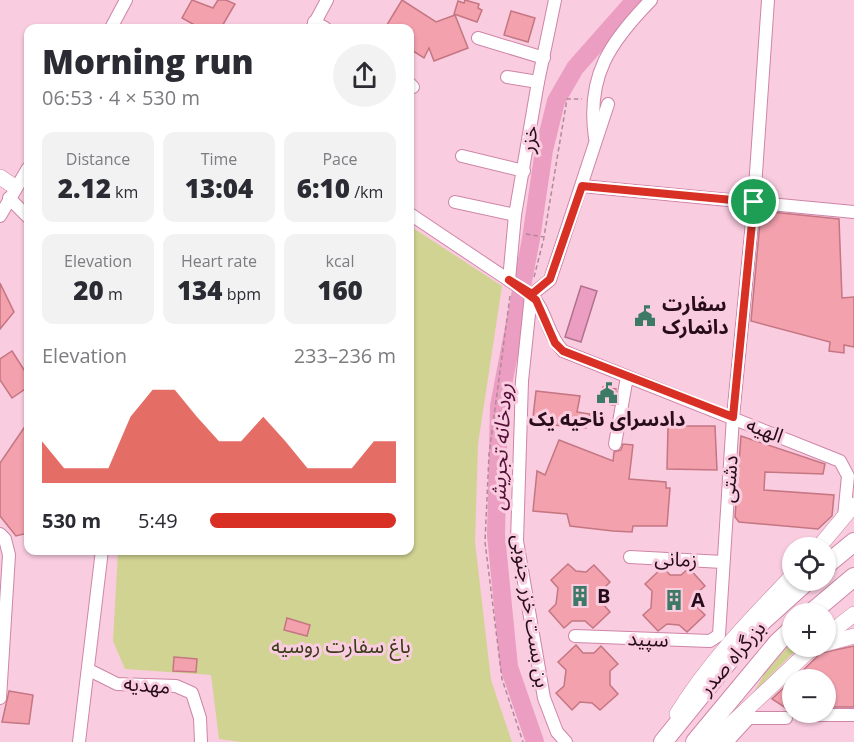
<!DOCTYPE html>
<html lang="en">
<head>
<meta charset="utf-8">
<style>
	body { margin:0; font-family:"Open Sans","Noto Sans Arabic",sans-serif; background:#f2f2f3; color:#2b2b33; height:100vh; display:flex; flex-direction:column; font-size:22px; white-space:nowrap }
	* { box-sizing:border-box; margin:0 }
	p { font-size:20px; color:#7c7c81 }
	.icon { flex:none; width:33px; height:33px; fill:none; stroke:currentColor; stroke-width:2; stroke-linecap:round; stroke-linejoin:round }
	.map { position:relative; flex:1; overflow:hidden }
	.drawer { position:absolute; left:24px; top:24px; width:390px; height:531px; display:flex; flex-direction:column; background:#fff; border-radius:12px; box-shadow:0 2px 4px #0004 }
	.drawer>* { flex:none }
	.tools { position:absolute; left:782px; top:537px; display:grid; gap:12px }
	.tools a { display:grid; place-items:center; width:54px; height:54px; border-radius:50%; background:#fff; box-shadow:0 2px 4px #0004; font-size:30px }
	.pin { position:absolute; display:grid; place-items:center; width:51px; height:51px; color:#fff; margin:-26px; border:3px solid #fff; border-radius:50%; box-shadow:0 2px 6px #0007 }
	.round { display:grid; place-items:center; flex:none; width:63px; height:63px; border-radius:32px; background:#f2f2f3 }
	.summary { display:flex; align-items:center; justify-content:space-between; height:102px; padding:0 18px }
	h1 { font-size:33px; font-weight:800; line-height:45px }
	.figures { display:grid; grid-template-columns:repeat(3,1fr); gap:9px; height:102px; padding:6px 18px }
	.figures div { display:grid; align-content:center; border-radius:12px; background:#f2f2f3; text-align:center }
	.figures b { font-size:26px; font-weight:800 }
	.figures small { font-size:16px; font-weight:400 }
	.figures p { font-size:16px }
	.chart { height:168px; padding:12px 18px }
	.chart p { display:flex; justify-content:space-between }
	.chart svg { width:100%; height:108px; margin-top:6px; fill:#d93025; opacity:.7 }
	ul { padding:0 18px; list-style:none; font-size:20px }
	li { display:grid; grid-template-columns:96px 72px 1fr; align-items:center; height:45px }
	li i { height:15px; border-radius:8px; background:#d93025 }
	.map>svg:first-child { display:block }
	.green { fill:#d0d392 }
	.water { fill:#ec9dc2; stroke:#b17290; stroke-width:1.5 }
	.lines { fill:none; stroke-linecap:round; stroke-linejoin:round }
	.river { stroke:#ec9dc2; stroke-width:18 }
	.building { fill:#f3a1ad; stroke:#c47682; stroke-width:1.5 }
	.minor-casing { stroke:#ce85a7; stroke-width:14 }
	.major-casing { stroke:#ce85a7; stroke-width:16 }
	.highway-casing { stroke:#ce85a7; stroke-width:20 }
	.path { stroke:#b0899b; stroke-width:1.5; stroke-dasharray:4.5 3; stroke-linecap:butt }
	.minor { stroke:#fff; stroke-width:12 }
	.major { stroke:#fff; stroke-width:15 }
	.highway { stroke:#fff; stroke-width:18 }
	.route-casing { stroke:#fff; stroke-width:12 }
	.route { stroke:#d93025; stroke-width:8 }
	.labels { text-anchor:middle; stroke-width:6; stroke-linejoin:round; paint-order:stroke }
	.street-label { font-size:20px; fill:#270c1a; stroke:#facce0 }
	.poi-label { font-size:20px; font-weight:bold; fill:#270c1a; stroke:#facce0; text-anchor:start }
	.park-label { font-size:20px; fill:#393a16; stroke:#facce0 }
	.water-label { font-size:21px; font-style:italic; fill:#551038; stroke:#facce0 }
</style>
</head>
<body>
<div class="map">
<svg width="854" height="742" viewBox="0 0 854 742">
	<rect width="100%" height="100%" fill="#facce0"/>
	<g class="green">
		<path d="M 410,226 L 502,286 L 478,444 L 475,542 L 491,680 L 512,742 L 241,742 L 219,739 L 211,675 L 125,669 L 113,641 L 118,551 L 410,550 Z"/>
		<path d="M 792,642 L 792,646 L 799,647 L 754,692 L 765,673 Z"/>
	</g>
	<path class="water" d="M 581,286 L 597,291 L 581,342 L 565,337 Z"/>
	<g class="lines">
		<path class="river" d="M 535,742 L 509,667 L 496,535 L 499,406 L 531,239 L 544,150 L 556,101 L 575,68 L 635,0"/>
	</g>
	<g class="building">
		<path d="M 192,0 L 213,8 L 218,0 L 226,0 L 235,4 L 221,28 L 200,28 L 182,18 Z"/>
		<path d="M 402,0 L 436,22 L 455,15 L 468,48 L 434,61 L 429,48 L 424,58 L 410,49 L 410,28 L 385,28 Z"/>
		<path d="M 465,0 L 479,4 L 478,8 L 482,10 L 477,22 L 454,14 L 458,1 L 464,3 Z"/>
		<path d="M 511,11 L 535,18 L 528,42 L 504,35 Z"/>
		<path d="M 761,211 L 839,219 L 842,298 L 854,297 L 854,347 L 844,345 L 844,353 L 829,351 L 830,342 L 751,321 Z"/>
		<path d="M 0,283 L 14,312 L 0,329 Z"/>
		<path d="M 12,351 L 28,376 L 28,387 L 12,398 L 0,380 L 0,359 Z"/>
		<path d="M 603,387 L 616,389 L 614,405 L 599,403 Z"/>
		<path d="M 536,391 L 580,396 L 577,412 L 590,414 L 586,428 L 554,425 L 554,419 L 533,417 Z"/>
		<path d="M 28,422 L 28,533 L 16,536 L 0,516 L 0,463 Z"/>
		<path d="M 668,426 L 715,426 L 717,470 L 667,469 Z"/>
		<path d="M 741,436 L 825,464 L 823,474 L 765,472 L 764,490 L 834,495 L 832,516 L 818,529 L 739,522 L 735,517 Z"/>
		<path d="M 559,440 L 613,461 L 614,452 L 621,450 L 623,444 L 633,445 L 629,479 L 666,482 L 666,488 L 670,488 L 667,526 L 633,526 L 632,532 L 613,531 L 570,526 L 567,514 L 533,511 L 537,471 L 545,475 Z"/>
		<path d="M 568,564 L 576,571 L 586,572 L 594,565 L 610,582 L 603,589 L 602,603 L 610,612 L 593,628 L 585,621 L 572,621 L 564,628 L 549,611 L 556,604 L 558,588 L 551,580 Z"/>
		<path d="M 663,567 L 670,575 L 681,575 L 689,568 L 705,586 L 697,593 L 697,607 L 705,615 L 687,632 L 679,625 L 667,624 L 658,631 L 643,615 L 651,608 L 652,591 L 645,584 Z"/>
		<path d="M 287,618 L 310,625 L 307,636 L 284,630 Z"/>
		<path d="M 576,645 L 583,653 L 594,653 L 601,646 L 618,664 L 610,671 L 610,685 L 618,694 L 600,710 L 592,703 L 580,702 L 572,710 L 556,693 L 564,686 L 566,670 L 558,662 Z"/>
		<path d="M 854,646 L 854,707 L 825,707 L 825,680 L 793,680 L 821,653 Z"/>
		<path d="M 174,657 L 197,659 L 196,672 L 173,671 Z"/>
		<path d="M 792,680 L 792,712 L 772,699 Z"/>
		<path d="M 9,691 L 33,695 L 29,724 L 2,722 Z"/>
	</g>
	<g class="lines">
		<defs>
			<g id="minor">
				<path d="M 314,22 L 325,28"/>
				<path d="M 111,28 L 126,0"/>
				<path d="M 312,28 L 327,0"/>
				<path d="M 478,38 L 544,58"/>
				<path d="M 507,77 L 538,82"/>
				<path d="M 410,84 L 413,87"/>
				<path d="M 595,138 C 586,76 610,42 651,0"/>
				<path d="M 462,156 L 524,171"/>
				<path d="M 582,186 L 854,212"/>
				<path d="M 9,198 L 28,217"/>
				<path d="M 455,202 L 515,215"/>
				<path d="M 410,214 L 531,295 C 547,311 547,335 563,351 L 840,461 L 848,476 L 844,517"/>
				<path d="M 0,216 L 28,168"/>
				<path d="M 509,280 L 515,215 L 538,82 L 555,0"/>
				<path d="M 615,444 L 627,377"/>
				<path d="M 0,534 L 5,539 L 9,555 L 0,698"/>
				<path d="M 630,557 L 723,562"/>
				<path d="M 575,636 L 710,641 L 719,635 L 733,417 L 754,202 L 768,0"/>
				<path d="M 89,670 L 117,684 L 176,686 L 192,693 L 200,718 L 201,742"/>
				<path d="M 808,715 L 854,715"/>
				<path d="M 79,742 L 102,550"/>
				<path d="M 566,742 L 557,732 L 544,698 L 517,541 L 522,381 L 531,295 L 550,280 L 608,104"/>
				<path d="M 727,742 L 749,718 L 786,718"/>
			</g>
			<g id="major">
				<path d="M 0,177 L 15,187"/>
				<path d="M 818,548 L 854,505"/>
				<path d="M 825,637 L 854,614"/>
				<path d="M 825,644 L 854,636"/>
				<path d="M 677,714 C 708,663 751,619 792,576"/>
				<path d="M 712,742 L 814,646"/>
			</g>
			<g id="highway">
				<path d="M 825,566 L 854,542"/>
				<path d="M 810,614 L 854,577"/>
				<path d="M 663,742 L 757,626 L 808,580"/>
				<path d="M 695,742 L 778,642 L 792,629"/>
			</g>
		</defs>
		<use href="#minor" class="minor-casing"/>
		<use href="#major" class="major-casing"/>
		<use href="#highway" class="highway-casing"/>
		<g class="path">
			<path d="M 526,234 L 544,237 L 567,99 L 582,99"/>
			<path d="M 534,277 L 544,238"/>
			<path d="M 510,296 L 489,454 L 485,542 L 502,679 L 523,742"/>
		</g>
		<use href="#minor" class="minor"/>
		<use href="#major" class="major"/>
		<use href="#highway" class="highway"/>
	</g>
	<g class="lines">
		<defs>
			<path id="route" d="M 582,186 L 754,202 L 733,417 L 563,351 L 555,343 L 536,300 L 509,280 L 532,294 L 550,279 Z"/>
		</defs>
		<use href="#route" class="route-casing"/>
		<use href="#route" class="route"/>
	</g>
	<defs>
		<symbol id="civic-bare" viewBox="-9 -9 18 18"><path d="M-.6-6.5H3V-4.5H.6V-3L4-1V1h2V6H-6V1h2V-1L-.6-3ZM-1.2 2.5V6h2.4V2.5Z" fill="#3c7a66" stroke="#facce0" stroke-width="2.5" paint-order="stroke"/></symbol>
		<symbol id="building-bare" viewBox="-9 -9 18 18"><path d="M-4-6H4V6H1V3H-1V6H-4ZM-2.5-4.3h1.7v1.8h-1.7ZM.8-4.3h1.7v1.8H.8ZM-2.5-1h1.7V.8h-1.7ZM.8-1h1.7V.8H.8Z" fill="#3c7a66" stroke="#facce0" stroke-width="2.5" paint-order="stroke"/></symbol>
	</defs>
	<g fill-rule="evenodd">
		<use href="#civic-bare" x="630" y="301" width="30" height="30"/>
		<use href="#civic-bare" x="592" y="378" width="30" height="30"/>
		<use href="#building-bare" x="565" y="581" width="30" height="30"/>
		<use href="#building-bare" x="659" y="585" width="30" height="30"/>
	</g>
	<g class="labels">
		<g class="street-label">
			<text transform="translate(529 139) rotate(-81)" y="7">خزر</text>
			<text transform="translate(765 430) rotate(21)" y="7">الهیه</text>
			<text transform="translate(729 479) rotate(-86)" y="7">دشتی</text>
			<text transform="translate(676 559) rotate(3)" y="7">زمانی</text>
			<text transform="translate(531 611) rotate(81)" y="7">بن بست خزر جنوبی</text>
			<text transform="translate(648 639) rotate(2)" y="7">سپید</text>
			<text transform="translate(732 658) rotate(-49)" y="7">بزرگراه صدر</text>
			<text transform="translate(147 685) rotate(5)" y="7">مهدیه</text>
		</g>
		<g class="poi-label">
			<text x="662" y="311">سفارت<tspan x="662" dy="23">دانمارک</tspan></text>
			<text x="607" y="426" text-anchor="middle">دادسرای ناحیه یک</text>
			<text x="597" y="603">B</text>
			<text x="691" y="607">A</text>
		</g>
		<g class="park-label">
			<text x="341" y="653">باغ سفارت روسیه</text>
		</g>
		<g class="water-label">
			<text transform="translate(501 447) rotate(-87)" y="7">رودخانه تجریش</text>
		</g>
	</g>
</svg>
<div class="tools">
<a><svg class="icon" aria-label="locate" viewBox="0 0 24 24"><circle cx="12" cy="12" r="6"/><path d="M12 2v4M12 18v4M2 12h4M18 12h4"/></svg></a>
<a>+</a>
<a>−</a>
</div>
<div class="pin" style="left:754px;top:202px;background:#1e9e55"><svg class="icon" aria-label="arrive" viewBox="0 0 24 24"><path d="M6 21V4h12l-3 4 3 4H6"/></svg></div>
<section class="drawer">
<div class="summary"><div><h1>Morning run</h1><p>06:53 · 4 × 530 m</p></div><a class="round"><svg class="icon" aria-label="share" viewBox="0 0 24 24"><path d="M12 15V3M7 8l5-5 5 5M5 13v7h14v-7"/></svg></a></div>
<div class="figures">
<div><p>Distance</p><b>2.12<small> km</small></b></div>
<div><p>Time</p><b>13:04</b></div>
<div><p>Pace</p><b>6:10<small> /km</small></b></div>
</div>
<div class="figures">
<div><p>Elevation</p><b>20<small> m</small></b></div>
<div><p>Heart rate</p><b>134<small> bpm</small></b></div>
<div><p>kcal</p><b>160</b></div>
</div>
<div class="chart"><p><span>Elevation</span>233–236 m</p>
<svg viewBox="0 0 160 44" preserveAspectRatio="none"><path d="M0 44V27L10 38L20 38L30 38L40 17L50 6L60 6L70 17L80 27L90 27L100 17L110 27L120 38L130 38L140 38L150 27L160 27V44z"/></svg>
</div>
<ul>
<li><b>530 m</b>5:49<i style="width:100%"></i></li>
</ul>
</section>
</div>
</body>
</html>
